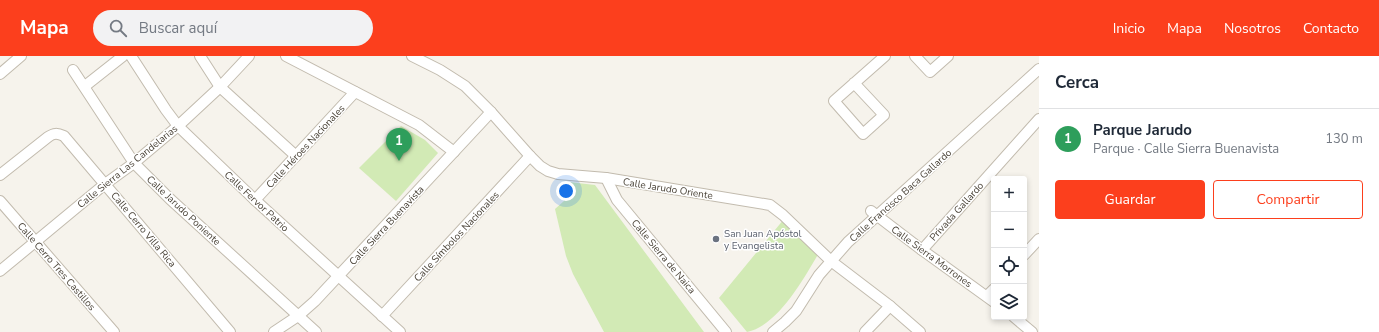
<!DOCTYPE html>
<html lang="es">
<meta charset="utf-8">
<style>
body{margin:0;font-family:"Nunito Sans",sans-serif;background:#f2f2f3;color:#1f2937}
.controls{position:absolute;right:12px;bottom:12px;display:grid;overflow:hidden;border-radius:4px;box-shadow:0 2px 6px #0003}
.controls button{width:36px;height:36px;display:grid;place-items:center;padding:0;border:0;border-bottom:1px solid #e0e1e3;background:#fff;color:#1f2937;font:20px sans-serif}
.you{position:absolute;left:566px;top:135px;width:14px;height:14px;margin:-10px;border:3px solid #fff;border-radius:50%;background:#1a73e8;box-shadow:0 0 0 6px #1a73e833}
.badge{display:grid;place-items:center;width:26px;height:26px;border-radius:50%;background:#fc3f1d;color:#fff;font-size:13px;font-weight:700}
.pin{position:absolute;translate:-50% -33px;filter:drop-shadow(0 1px 2px #0008)}
.pin::after{content:'';position:absolute;top:21px;width:14px;height:12px;background:inherit;clip-path:polygon(0 0,100% 0,50% 100%)}
.list{margin:0;padding:0;list-style:none}
h2{display:flex;justify-content:space-between;align-items:center;height:52px;margin:0;padding:0 16px;font-size:17px}
h2 small{font-size:13px;font-weight:400;color:#747a83}
.list li{display:grid;grid-template-columns:26px 1fr auto;gap:12px;align-items:center;box-sizing:border-box;height:60px;padding:0 16px;border-top:1px solid #e0e1e3}
.list b{display:block;font-size:15px;white-space:nowrap}
.list p{margin:0;font-size:13px;white-space:nowrap;color:#747a83}
.list em{font-size:13px;font-style:normal;color:#747a83}
.actions{display:flex;gap:8px;padding:12px 16px}
.actions a{flex:1;padding:9px 0;border:1px solid #fc3f1d;border-radius:4px;text-align:center;font-size:14px;color:#fc3f1d}
.actions .main{background:#fc3f1d;color:#fff}
.icon{flex:none;width:22px;height:22px;fill:none;stroke:currentColor;stroke-width:2;stroke-linecap:round;stroke-linejoin:round}
.map{position:relative;flex:none;width:1039px;height:276px;overflow:hidden}
header{display:flex;align-items:center;gap:24px;box-sizing:border-box;height:56px;padding:0 20px;background:#fc3f1d;color:#fff}
header strong{font-size:19px}
nav{display:flex;gap:22px;margin-inline-start:auto;font-size:14px}
.search{width:280px;height:36px;background:#f2f2f3;display:flex;align-items:center;gap:10px;box-sizing:border-box;padding:0 14px;border-radius:22px;color:#747a83;font-size:15px}
main{display:flex}
aside{flex:1;background:#fff}
.map>svg:first-child{display:block}
.green{fill:#d2eab5}
.lines{fill:none;stroke-linecap:round;stroke-linejoin:round}
.minor-casing{stroke:#c2bbae;stroke-width:12}
.minor{stroke:#fff;stroke-width:10}
.worship-dot{fill:#6b7280;stroke:#fff;stroke-width:1.5}
.labels{text-anchor:middle;stroke-width:3;stroke-linejoin:round;paint-order:stroke}
.street-label{font-size:10px;fill:#4b4439;stroke:#fff}
.worship-label{font-size:10px;fill:#5b616d;stroke:#fff;text-anchor:start}
</style>
<header>
<strong>Mapa</strong>
<div class="search"><svg class="icon" aria-label="search" viewBox="0 0 24 24"><circle cx="10" cy="10" r="6"/><path d="M15 15l6 6"/></svg>Buscar aquí</div>
<nav><a>Inicio</a><a>Mapa</a><a>Nosotros</a><a>Contacto</a></nav>
</header>
<main>
<div class="map">
<svg width="1039" height="276" viewBox="0 0 1039 276">
<rect width="100%" height="100%" fill="#f6f3ec"/>
<!-- green -->
<g class="green">
<polygon points="401,70 425,84 438,97 396,145 359,112"/>
<polygon points="569,126 595,129 704,276 604,276 573,218 566,200 555,153 564,145"/>
<path d="M 784,163 L 820,195 C 804,222 779,269 747,276 L 719,242 Z"/>
</g>
<g class="lines">
<defs>
<g id="minor">
<polyline points="131,0 166,54 178,70 255,144 400,276"/>
<polyline points="200,0 220,31 296,100"/>
<polyline points="286,0 419,69 454,96"/>
<polyline points="412,0 440,14 465,30 491,56 530,100 540,110 548,115 558,118 606,122 770,149 783,159 831,205 890,250 920,276"/>
<polyline points="915,0 930,16 948,0"/>
<polyline points="73,14 134,107 170,143 316,276"/>
<polyline points="0,18 21,0"/>
<polyline points="854,27 884,59 863,78 834,45 885,0"/>
<polyline points="85,30 123,0"/>
<path d="M 0,119 L 48,81 C 54,77 57,77 64,80 L 230,276"/>
<polyline points="606,122 617,144 726,276"/>
<polyline points="255,144 355,36"/>
<polyline points="0,145 114,276"/>
<polyline points="871,155 922,194 994,246"/>
<polyline points="922,194 1039,63"/>
<polyline points="1024,199 1039,183"/>
<polyline points="0,215 105,128 134,107 178,70 220,31 249,0"/>
<polyline points="987,240 994,233"/>
<polyline points="382,260 530,100"/>
<polyline points="1014,261 1032,276"/>
<polyline points="274,276 298,260 315,245 491,56"/>
<polyline points="773,276 785,266 796,255 819,219 848,186 1039,13"/>
<polyline points="865,276 890,250"/>
</g>
</defs>
<!-- minor casing -->
<use href="#minor" class="minor-casing"/>
<!-- minor -->
<use href="#minor" class="minor"/>
</g>
<!-- markers -->
<circle class="worship-dot" cx="716" cy="183" r="4"/>
<g class="labels">
<!-- street labels -->
<g class="street-label">
<text transform="translate(305 90) rotate(-47)" y="4">Calle Héroes Nacionales</text>
<text transform="translate(127 110) rotate(-39)" y="4">Calle Sierra Las Candelarias</text>
<text transform="translate(668 132) rotate(9)" y="4">Calle Jarudo Oriente</text>
<text transform="translate(900 139) rotate(-42)" y="4">Calle Francisco Baca Gallardo</text>
<text transform="translate(257 145) rotate(43)" y="4">Calle Fervor Patrio</text>
<text transform="translate(184 154) rotate(43)" y="4">Calle Jarudo Poniente</text>
<text transform="translate(956 155) rotate(-48)" y="4">Privada Gallardo</text>
<text transform="translate(386 169) rotate(-47)" y="4">Calle Sierra Buenavista</text>
<text transform="translate(144 173) rotate(50)" y="4">Calle Cerro Villa Rica</text>
<text transform="translate(456 180) rotate(-47)" y="4">Calle Símbolos Nacionales</text>
<text transform="translate(664 200) rotate(50)" y="4">Calle Sierra de Naica</text>
<text transform="translate(932 200) rotate(36)" y="4">Calle Sierra Morrones</text>
<text transform="translate(57 210) rotate(49)" y="4">Calle Cerro Tres Castillos</text>
</g>
<!-- worship labels -->
<g class="worship-label">
<text x="724" y="181">San Juan Apóstol<tspan x="724" dy="12">y Evangelista</tspan></text>
</g>
</g>
</svg>
<div class="controls">
<button>+</button>
<button>−</button>
<button><svg class="icon" aria-label="locate" viewBox="0 0 24 24"><circle cx="12" cy="12" r="6"/><path d="M12 2v4M12 18v4M2 12h4M18 12h4"/></svg></button>
<button><svg class="icon" aria-label="layers" viewBox="0 0 24 24"><path d="M12 4l9 5-9 5-9-5zM3 14l9 5 9-5"/></svg></button>
</div>
<div class="you"></div>
<div class="pin badge" style="left:399px;top:105px;background:#2e9e5b">1</div>
</div>
<aside>
<h2>Cerca<small></small></h2>
<ul class="list">
<li><span class="badge" style="background:#2e9e5b">1</span><div><b>Parque Jarudo</b><p>Parque · Calle Sierra Buenavista</p></div><em>130 m</em></li>
</ul>
<div class="actions"><a class="main">Guardar</a><a>Compartir</a></div>
</aside>
</main>
